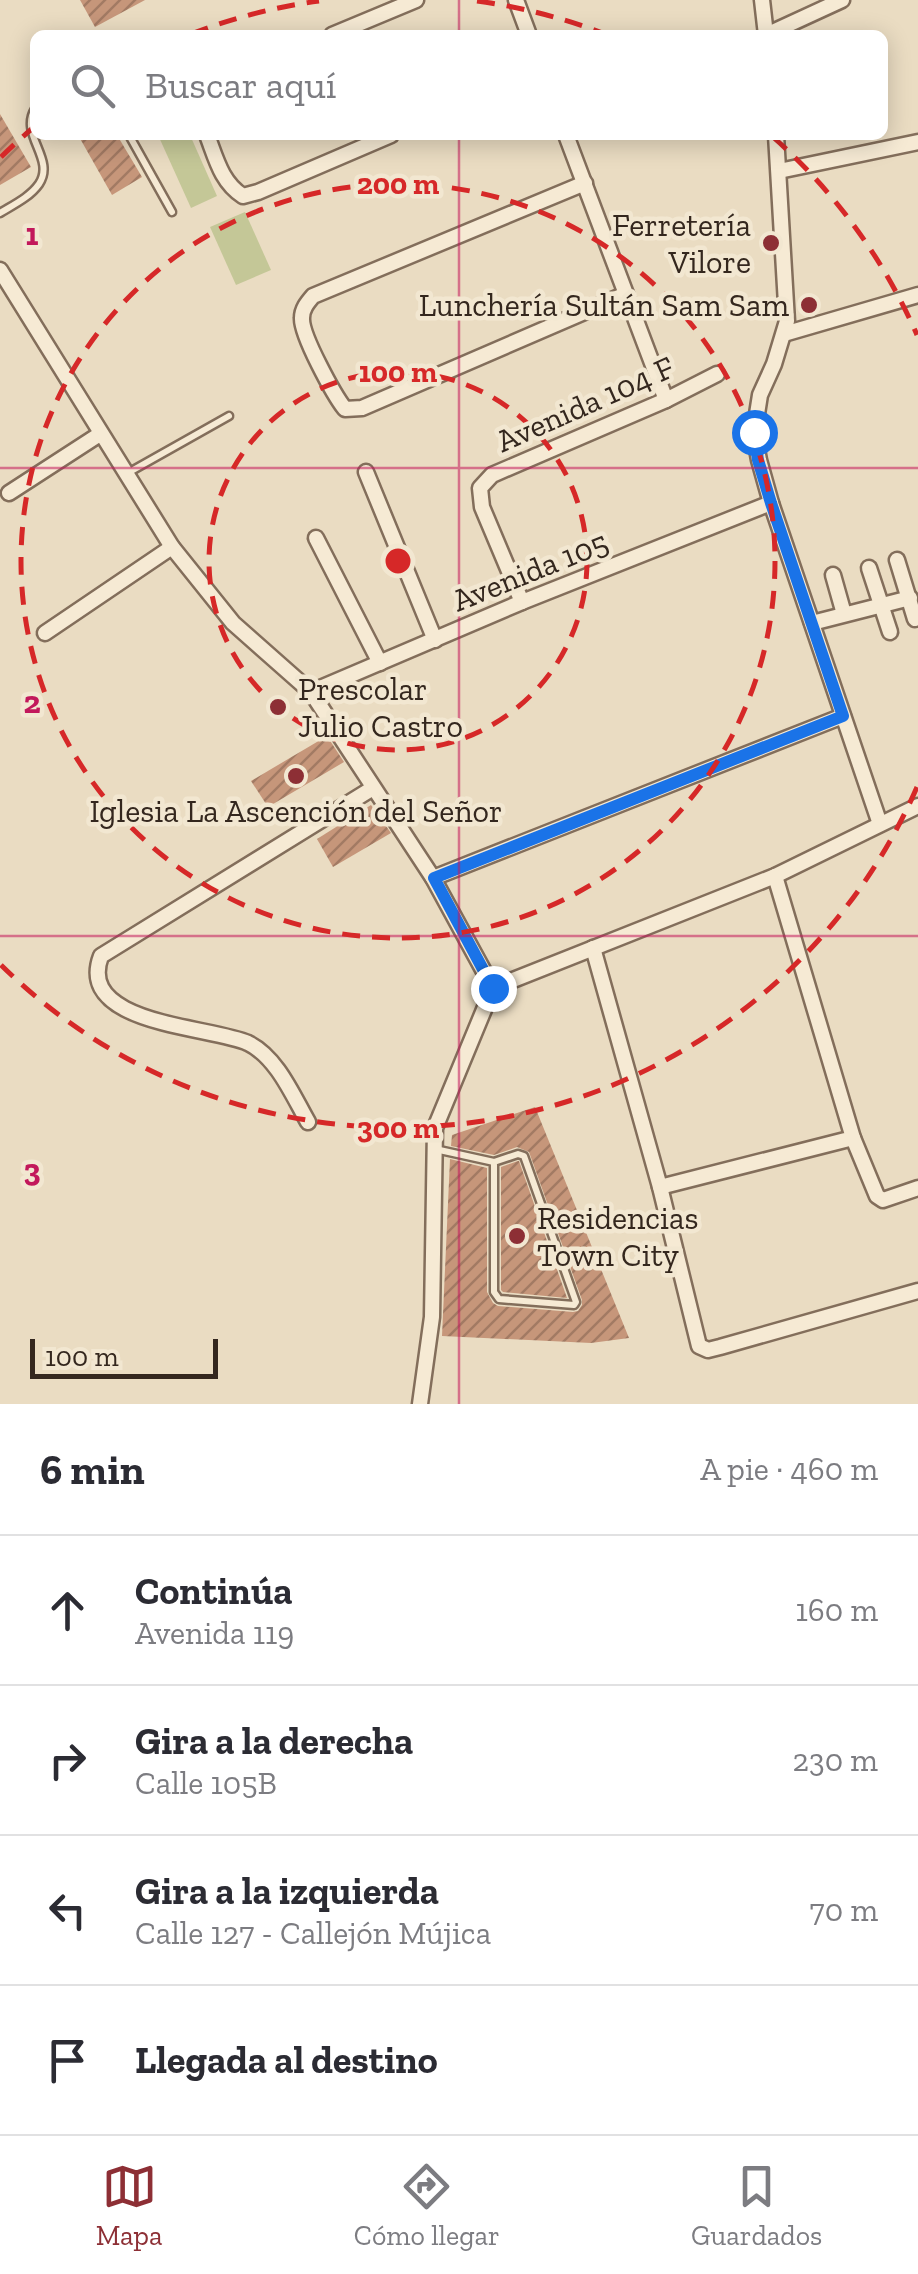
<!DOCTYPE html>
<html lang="es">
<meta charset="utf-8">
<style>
body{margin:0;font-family:"Zilla Slab",serif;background:#f2f2f3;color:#2b2b33}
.scale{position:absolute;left:30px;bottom:25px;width:188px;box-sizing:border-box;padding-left:10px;border:5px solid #34271e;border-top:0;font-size:28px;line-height:35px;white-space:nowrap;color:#34271e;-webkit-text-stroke:8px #f2e7d1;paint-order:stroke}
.stop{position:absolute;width:30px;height:30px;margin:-22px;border:8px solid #1a73e8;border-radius:50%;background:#fff}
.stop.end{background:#1a73e8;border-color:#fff;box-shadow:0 2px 10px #0008}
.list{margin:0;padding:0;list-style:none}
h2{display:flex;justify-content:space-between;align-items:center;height:130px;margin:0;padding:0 40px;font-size:42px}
h2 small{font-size:32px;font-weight:400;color:#7c7c81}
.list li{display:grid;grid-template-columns:65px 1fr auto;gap:30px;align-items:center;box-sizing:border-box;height:150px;padding:0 40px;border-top:2px solid #e1e1e2}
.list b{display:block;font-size:38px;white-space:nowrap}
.list p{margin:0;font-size:32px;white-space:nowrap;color:#7c7c81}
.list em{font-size:32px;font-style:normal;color:#7c7c81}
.icon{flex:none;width:55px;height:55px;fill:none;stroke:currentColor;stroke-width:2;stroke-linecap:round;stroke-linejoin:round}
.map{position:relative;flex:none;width:918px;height:1404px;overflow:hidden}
.search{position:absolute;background:#fff;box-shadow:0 5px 25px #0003;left:30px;right:30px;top:30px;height:110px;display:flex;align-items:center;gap:25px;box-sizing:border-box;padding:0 35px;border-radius:15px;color:#7c7c81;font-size:38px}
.sheet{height:730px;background:#fff}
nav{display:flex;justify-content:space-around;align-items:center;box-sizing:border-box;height:140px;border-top:2px solid #e1e1e2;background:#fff;font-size:28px;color:#7c7c81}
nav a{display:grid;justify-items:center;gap:5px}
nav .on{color:#8d2f35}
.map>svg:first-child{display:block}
.park{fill:#c4c797}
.building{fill:url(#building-hatch)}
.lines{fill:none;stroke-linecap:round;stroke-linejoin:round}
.lane-casing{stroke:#836e5b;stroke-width:11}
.street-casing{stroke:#836e5b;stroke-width:19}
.lane{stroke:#f6ead4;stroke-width:6}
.street{stroke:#f6ead4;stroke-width:14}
.route{stroke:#1a73e8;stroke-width:12}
.grid{fill:none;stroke:#c2185b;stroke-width:2.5;stroke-opacity:0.55}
.ring{fill:none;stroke:#d62828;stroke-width:5;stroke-dasharray:18 12}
.poi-dot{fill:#8d2f35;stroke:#f2e7d1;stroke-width:4}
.labels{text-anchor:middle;stroke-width:9;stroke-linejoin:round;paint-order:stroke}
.poi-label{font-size:32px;fill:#34271e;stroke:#f2e7d1;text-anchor:end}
.street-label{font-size:32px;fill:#34271e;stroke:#f2e7d1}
.grid-label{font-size:32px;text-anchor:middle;font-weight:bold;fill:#c2185b;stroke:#f2e7d1;stroke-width:9;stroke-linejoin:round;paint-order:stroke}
.centre{fill:#d62828;stroke:#f2e7d1;stroke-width:5}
.ring-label{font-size:30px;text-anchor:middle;font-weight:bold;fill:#d62828;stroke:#f2e7d1;stroke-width:9;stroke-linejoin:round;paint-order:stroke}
</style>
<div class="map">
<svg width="918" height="1404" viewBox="0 0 918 1404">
<defs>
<pattern id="building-hatch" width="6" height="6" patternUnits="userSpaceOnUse" patternTransform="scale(2.5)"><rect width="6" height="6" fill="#c6967a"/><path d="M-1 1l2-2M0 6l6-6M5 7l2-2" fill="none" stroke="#a27a63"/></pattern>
</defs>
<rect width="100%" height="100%" fill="#eadcc2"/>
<!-- park -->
<g class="park">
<polygon points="158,135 190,135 217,196 191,208"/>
<polygon points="245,212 271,270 236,285 210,227"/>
</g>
<!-- building -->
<g class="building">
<polygon points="80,0 145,0 95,27"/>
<polygon points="0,114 31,167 0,185"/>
<polygon points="78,135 117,135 142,177 112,195"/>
<polygon points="327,736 344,762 268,807 251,781"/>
<polygon points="371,805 391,833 333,867 317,839"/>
<polygon points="535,1107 629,1338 591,1343 442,1336 450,1159 487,1168 487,1292 493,1303 498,1306 573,1312 578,1311 582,1305 582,1300 529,1152 517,1147 494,1155 451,1146 452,1135"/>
<polygon points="518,1161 519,1161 567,1298 503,1292 501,1290 501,1167"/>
</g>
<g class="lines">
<defs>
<g id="lane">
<polyline points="129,135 172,212"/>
<path d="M 0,213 C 13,205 30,197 39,184 C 56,159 19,135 35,109"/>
<polyline points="126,474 229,416"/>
<polyline points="435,1149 494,1162 518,1154 524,1156 576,1302 574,1305 499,1299 494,1292 494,1162"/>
</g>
<g id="street">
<polyline points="516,0 529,35"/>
<polyline points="762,0 766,35"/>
<polyline points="332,35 416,0"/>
<polyline points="766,35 842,0"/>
<path d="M 207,135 C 216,158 221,182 243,196 L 258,192 L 391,135"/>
<polyline points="566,135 666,400"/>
<polyline points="776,135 787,321 774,364 760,395 754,433 759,460 771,503 880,824"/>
<polyline points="779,171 918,142"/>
<path d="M 585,183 L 313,296 C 307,303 302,309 302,318 C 301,335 334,395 345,409 L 362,408 L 626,294"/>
<polyline points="0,270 172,547 233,623 311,692 433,878 493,988 435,1128 432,1317 420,1404"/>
<polyline points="784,334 918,295"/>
<polyline points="366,472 435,640"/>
<polyline points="9,493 100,434"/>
<polyline points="316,538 380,663"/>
<polyline points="897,560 915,619"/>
<polyline points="869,568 890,632"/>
<polyline points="833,575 844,614"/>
<polyline points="522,602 482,507 480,488 492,475 666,400 717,374"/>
<polyline points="812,623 910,598"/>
<polyline points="45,633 172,547"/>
<polyline points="311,692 522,602 771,503"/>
<polyline points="433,878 843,716"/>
<polyline points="593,948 660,1187 699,1346 708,1350 720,1347 918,1291"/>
<polyline points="493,988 775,876 918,806"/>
<path d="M 308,1122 C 293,1096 277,1057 248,1043 C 210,1026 75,1025 101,956 L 373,788"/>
<polyline points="853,1138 877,1196 883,1200 918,1188"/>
<polyline points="660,1187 853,1138 775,876"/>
</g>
</defs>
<!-- lane casing -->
<use href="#lane" class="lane-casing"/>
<!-- street casing -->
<use href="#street" class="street-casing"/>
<!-- lane -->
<use href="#lane" class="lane"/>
<!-- street -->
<use href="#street" class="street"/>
</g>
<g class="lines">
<!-- route -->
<polyline class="route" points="493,988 434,878 843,716 771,503 758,460 754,432"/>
</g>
<!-- grid -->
<path class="grid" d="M 459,0 L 459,35M 459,135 L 459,1404M 0,468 L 918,468M 0,936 L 918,936"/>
<!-- distance rings -->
<g class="ring">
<circle cx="398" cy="561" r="189"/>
<circle cx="398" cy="561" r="377"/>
<path d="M917 787A566 566 0 0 1 1 965M1 157A566 566 0 0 1 34 127M191 34A566 566 0 0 1 319 1M477 1A566 566 0 0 1 605 34M773 137A566 566 0 0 1 917 335"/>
</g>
<!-- markers -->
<g class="poi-dot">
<circle cx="771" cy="243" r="10"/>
<circle cx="809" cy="305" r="10"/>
<circle cx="278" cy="707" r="10"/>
<circle cx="296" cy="776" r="10"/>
<circle cx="517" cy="1236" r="10"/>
</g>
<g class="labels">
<!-- poi labels -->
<g class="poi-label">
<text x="751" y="236">Ferretería<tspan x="751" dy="37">Vilore</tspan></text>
<text x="789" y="316">Lunchería Sultán Sam Sam</text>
<text x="298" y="700" text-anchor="start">Prescolar<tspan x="298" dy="37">Julio Castro</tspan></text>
<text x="296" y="822" text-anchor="middle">Iglesia La Ascención del Señor</text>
<text x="537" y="1229" text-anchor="start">Residencias<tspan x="537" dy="37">Town City</tspan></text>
</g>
<!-- street labels -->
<g class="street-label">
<text transform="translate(585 404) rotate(-24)" y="11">Avenida 104 F</text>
<text transform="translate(530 571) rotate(-22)" y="11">Avenida 105</text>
</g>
</g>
<g class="grid-label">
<text x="32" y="245">1</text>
<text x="32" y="713">2</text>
<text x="32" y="1181">3</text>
</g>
<circle cx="398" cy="561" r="15" class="centre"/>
<g class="ring-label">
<text x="398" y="194">200 m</text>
<text x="398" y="382">100 m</text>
<text x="398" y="1138">300 m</text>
</g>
</svg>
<div class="scale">100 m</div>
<div class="stop" style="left:754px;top:432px"></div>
<div class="stop end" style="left:493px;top:988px"></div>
<div class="search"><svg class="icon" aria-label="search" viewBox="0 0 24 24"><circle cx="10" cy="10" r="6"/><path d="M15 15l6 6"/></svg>Buscar aquí</div>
</div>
<section class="sheet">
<h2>6 min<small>A pie · 460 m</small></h2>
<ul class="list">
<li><svg class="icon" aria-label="ahead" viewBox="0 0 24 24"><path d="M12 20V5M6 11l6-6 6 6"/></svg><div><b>Continúa</b><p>Avenida 119</p></div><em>160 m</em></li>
<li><svg class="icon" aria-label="right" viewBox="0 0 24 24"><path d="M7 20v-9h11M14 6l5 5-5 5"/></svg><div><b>Gira a la derecha</b><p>Calle 105B</p></div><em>230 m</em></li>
<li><svg class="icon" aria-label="left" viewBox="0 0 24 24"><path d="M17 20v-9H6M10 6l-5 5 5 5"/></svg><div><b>Gira a la izquierda</b><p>Calle 127 - Callejón Mújica</p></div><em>70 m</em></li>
<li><svg class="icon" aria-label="arrive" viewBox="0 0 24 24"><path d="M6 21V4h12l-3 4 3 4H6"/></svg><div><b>Llegada al destino</b></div></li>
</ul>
</section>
<nav>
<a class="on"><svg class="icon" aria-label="map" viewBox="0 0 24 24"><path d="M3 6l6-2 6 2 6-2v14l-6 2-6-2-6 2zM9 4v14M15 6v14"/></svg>Mapa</a>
<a><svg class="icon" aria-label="directions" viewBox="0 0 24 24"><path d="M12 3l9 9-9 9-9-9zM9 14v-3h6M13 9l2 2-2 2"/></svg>Cómo llegar</a>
<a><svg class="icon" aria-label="saved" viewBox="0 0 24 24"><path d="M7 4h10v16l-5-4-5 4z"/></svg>Guardados</a>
</nav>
